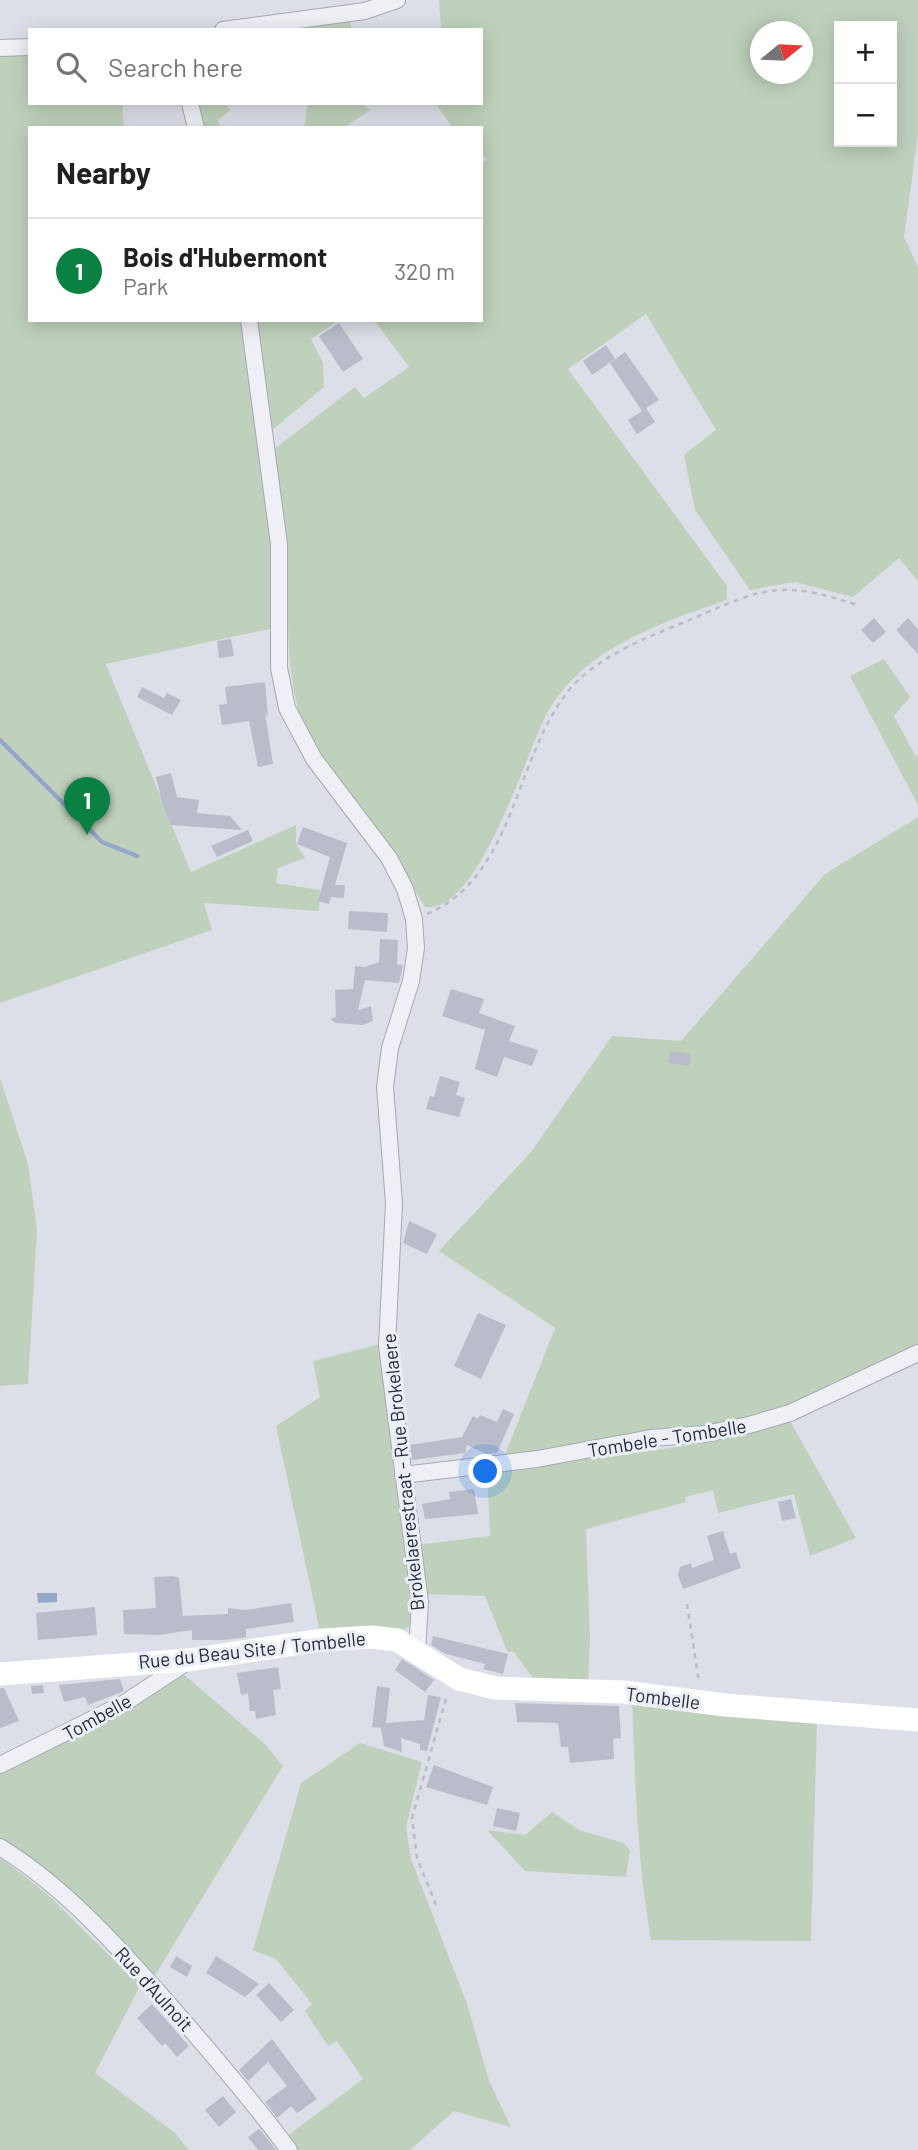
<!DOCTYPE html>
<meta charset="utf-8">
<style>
body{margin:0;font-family:Barlow,sans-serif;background:#f2f2f2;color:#202124}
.controls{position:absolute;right:21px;top:21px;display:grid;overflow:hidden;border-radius:0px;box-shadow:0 4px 18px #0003}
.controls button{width:63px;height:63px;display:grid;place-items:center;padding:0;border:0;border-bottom:2px solid #e0e0e0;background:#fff;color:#202124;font:35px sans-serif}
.compass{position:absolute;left:750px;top:21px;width:63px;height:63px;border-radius:50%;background:#fff;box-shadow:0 4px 18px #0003;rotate:72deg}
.you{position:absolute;left:486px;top:1472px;width:24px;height:24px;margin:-18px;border:5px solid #fff;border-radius:50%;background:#1a73e8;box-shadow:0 0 0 10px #1a73e833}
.badge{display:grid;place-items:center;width:46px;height:46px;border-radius:50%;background:#0b8043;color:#fff;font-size:23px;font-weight:700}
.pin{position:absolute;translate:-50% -58px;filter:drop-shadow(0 2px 4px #0008)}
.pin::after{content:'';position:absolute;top:37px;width:24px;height:21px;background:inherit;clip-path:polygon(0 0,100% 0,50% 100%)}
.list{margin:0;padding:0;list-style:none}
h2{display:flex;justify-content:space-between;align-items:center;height:91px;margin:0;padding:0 28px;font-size:30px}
h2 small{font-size:23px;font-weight:400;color:#757577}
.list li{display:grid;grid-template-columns:46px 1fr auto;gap:21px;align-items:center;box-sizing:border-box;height:105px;padding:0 28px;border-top:2px solid #e0e0e0}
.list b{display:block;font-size:26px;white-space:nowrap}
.list p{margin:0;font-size:23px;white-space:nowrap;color:#757577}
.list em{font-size:23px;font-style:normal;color:#757577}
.icon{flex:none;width:38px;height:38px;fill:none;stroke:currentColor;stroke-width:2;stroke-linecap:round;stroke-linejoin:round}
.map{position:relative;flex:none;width:918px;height:2150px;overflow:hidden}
.search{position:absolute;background:#fff;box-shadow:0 4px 18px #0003;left:28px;top:28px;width:455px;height:77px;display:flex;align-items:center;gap:18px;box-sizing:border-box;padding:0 24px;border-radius:0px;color:#757577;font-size:26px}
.panel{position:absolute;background:#fff;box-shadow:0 4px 18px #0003;left:28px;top:126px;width:455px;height:196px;border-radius:0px}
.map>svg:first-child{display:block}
.green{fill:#bfd1bc;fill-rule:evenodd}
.water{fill:#95a8c8}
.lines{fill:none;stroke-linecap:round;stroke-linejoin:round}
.stream{stroke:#95a8c8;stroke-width:4.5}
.building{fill:#b9bdc9}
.street-casing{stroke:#a5a9b4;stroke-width:18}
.path{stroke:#babdc5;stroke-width:2.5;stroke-dasharray:5 5;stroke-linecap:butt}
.street{stroke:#eef0f5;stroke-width:16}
.secondary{stroke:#fff;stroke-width:23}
.labels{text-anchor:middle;stroke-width:6;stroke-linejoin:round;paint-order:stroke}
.street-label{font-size:19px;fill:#252b3d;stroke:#ebeef4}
</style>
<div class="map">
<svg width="918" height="2150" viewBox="0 0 918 2150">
<rect width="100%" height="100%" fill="#dcdfe7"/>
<!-- green -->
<g class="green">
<path d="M 439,0 L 918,0 L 918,135 L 904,237 L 918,267 L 918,581 L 899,558 L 853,597 L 795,582 L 750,590 L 695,510 L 684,455 L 716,430 L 646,314 L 568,369 L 727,586 L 727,600 C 677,617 613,639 575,677 C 565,686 555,699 548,711 C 527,749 479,915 425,907 L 386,841 L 306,733 C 282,670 290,616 287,551 C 285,518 278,483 273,450 L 355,387 L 364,398 L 409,367 L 374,320 L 481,320 L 481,164 L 487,159 L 481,154 L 481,128 L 453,128 L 435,103 L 481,103 L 481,30 L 441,30 ZM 839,26 L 892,26 L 892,142 L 839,142 ZM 760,32 L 802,32 L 802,74 L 760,74 Z"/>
<polygon points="350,21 352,30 286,30"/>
<polygon points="30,51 30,103 122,103 124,128 30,128 30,320 339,320 311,339 323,363 324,387 271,431 274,628 106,664 191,872 296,825 296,844 305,858 278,868 276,883 320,890 319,911 204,903 212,930 0,1003 0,52"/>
<polygon points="196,103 225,103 230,110 218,120 220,128 202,128"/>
<polygon points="308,103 360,103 371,110 343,128 304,128"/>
<polygon points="884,659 910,697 894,716 916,757 918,754 918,805 850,676"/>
<polygon points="918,817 918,1346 804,1401 753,1420 503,1460 555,1328 439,1251 531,1152 612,1036 681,1041 825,874"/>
<polygon points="0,1078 28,1164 37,1229 28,1384 0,1386"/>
<polygon points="381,1344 415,1590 414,1623 405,1629 321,1636 276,1426 320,1397 313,1361"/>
<path d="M 790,1421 L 856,1538 L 810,1556 L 794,1494 L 718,1513 L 713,1490 L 685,1497 L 686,1502 L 586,1529 L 590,1637 L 588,1687 L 537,1684 L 514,1652 L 507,1651 L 485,1596 L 422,1594 L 417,1545 L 490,1536 L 487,1468 C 588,1459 692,1451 790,1421 Z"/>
<polygon points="181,1672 265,1744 283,1766 152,1980 0,1843 0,1770"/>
<path d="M 632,1700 L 817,1719 L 811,1941 L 651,1940 C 637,1861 635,1780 632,1700 Z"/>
<polygon points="360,1743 422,1762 406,1827 411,1859 467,2004 489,2081 511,2127 454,2111 410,2150 295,2150 286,2137 363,2079 337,2041 328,2046 305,2011 312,2004 276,1959 253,1950 301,1783"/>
<polygon points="552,1812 579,1830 624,1843 630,1850 626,1877 525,1871 487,1830 525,1835"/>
<polygon points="0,1857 47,1894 140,1986 95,2073 175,2133 189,2150 0,2150"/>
</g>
<!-- water -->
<polygon class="water" points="37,1593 57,1593 57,1602 38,1603"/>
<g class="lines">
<!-- stream -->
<polyline class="stream" points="0,740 102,842 137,856"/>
</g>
<!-- building -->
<g class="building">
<polygon points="339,323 363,359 343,372 319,336"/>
<polygon points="606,345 615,359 592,375 583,361"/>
<polygon points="625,352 659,400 646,408 655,422 637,434 628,420 642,411 610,363"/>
<polygon points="874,618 886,632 873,643 861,630"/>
<polygon points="908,618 918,629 918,654 896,630"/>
<polygon points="231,639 234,656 219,658 217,641"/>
<polygon points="265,682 268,718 265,713 273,764 258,767 249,721 222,725 219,705 227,704 225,687"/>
<polygon points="142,687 164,698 167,693 181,700 172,715 137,697"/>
<polygon points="171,773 177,797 199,800 197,813 230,816 242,830 171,825 162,803 156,777"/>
<polygon points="303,827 347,843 335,885 345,885 344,898 331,897 329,904 318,901 330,857 297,844"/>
<polygon points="248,830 253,841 217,857 211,846"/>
<polygon points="349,911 388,913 387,932 348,929"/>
<polygon points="380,939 398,940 397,965 403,965 399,983 365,980 358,1010 371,1006 373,1021 363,1025 336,1023 330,1019 336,1017 335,990 353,989 355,966 364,967 379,962"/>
<polygon points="451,989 484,999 479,1013 515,1026 509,1041 538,1050 532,1066 504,1057 497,1077 475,1069 485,1030 442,1016"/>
<polygon points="670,1051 691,1054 689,1066 668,1063"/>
<polygon points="440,1076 460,1082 456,1095 465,1098 459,1117 426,1109 430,1096 434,1097"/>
<polygon points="409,1221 437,1234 427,1254 403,1243"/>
<polygon points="478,1313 506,1325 481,1379 454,1366"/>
<polygon points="503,1409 514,1414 497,1453 486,1454 467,1445 465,1453 412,1460 410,1445 462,1437 473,1416 478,1419 480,1415 497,1422"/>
<polygon points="474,1489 478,1514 425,1519 422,1504 450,1499 449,1492"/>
<polygon points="791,1499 796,1518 782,1521 778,1502"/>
<polygon points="723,1531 730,1554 736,1552 741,1568 683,1589 678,1575 680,1567 691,1563 692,1568 714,1560 707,1536"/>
<polygon points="173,1576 179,1578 183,1616 228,1614 228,1608 246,1610 291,1603 294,1622 246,1629 246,1637 225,1640 192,1640 192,1630 159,1635 124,1634 123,1610 156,1608 154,1577"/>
<polygon points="95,1607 97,1635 38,1640 36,1613"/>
<polygon points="433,1636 508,1654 503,1674 483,1669 485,1664 446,1654 431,1645"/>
<polygon points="402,1659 434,1680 425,1692 395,1670"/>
<polygon points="278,1667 281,1689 273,1690 276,1715 256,1719 255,1711 250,1711 248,1693 241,1695 237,1673"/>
<polygon points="120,1679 124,1691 88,1705 85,1697 64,1702 59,1685"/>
<polygon points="43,1685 44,1693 32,1694 31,1686"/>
<polygon points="377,1686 390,1688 386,1723 424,1720 428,1695 441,1697 427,1751 420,1750 420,1744 401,1738 402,1752 384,1746 381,1728 372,1727"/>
<polygon points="0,1688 4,1688 19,1721 0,1728"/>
<polygon points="515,1703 619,1706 621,1738 613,1739 614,1759 570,1763 568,1747 561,1747 558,1723 517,1722"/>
<polygon points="434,1765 493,1787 487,1805 426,1787"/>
<polygon points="497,1808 520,1813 516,1831 493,1826"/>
<polygon points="176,1956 192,1966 187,1977 170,1967"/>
<polygon points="216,1956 232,1966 259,1984 245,1997 206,1973"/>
<polygon points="269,1983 294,2010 281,2022 256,1995"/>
<polygon points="152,2004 189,2046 177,2057 165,2043 162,2046 137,2018"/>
<polygon points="272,2039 317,2099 297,2113 291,2106 277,2118 265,2102 287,2086 268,2062 248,2081 239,2070"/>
<polygon points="223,2096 236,2112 219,2127 205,2110"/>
<polygon points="259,2129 266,2137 276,2150 258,2150 248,2137"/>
</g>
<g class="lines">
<defs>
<g id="street">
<polyline points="223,30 365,11 397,0"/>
<polyline points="0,48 30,47"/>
<polyline points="190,103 196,128"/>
<polyline points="249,320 279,544 279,668 287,708 314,759 389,858 405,889 414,919 416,948 411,981 390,1048 385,1087 394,1203 387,1346 420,1602 417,1652"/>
<polyline points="403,1475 537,1459 651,1438 705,1434 749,1425 790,1413 918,1353"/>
<polyline points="0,1765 123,1704 187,1662"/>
<path d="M 0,1847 C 65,1887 117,1946 167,2002 C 209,2050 251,2099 289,2150"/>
</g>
</defs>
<!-- street casing -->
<use href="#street" class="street-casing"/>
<!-- path -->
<g class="path">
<path d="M 427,914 C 516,876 514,756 570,689 C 601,653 652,636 694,618 C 765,587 782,580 857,605"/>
<polyline points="687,1604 699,1682"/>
<polyline points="436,1905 417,1858 412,1818 447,1695"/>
</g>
<!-- street -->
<use href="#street" class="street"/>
<!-- secondary -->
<polyline class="secondary" points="0,1674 189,1660 322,1640 372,1637 397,1640 459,1679 495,1688 624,1692 725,1705 918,1720"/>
</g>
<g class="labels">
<!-- street labels -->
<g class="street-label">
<text transform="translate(667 1438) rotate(-9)" y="7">Tombele - Tombelle</text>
<text transform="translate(403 1472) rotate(-96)" y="7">Brokelaerestraat - Rue Brokelaere</text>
<text transform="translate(252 1650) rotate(-6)" y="7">Rue du Beau Site / Tombelle</text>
<text transform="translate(663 1698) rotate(7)" y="7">Tombelle</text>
<text transform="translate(97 1717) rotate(-29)" y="7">Tombelle</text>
<text transform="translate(154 1989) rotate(48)" y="7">Rue d'Aulnoit</text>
</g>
</g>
</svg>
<div class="controls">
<button>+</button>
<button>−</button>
</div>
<svg class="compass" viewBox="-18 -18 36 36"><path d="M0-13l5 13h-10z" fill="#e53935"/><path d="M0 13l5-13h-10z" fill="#757577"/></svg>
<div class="you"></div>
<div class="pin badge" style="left:87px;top:835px">1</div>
<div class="search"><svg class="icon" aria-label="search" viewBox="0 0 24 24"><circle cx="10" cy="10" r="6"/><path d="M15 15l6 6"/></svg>Search here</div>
<section class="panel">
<h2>Nearby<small></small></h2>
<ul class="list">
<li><span class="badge">1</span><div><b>Bois d'Hubermont</b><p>Park</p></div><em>320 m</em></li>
</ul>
</section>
</div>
